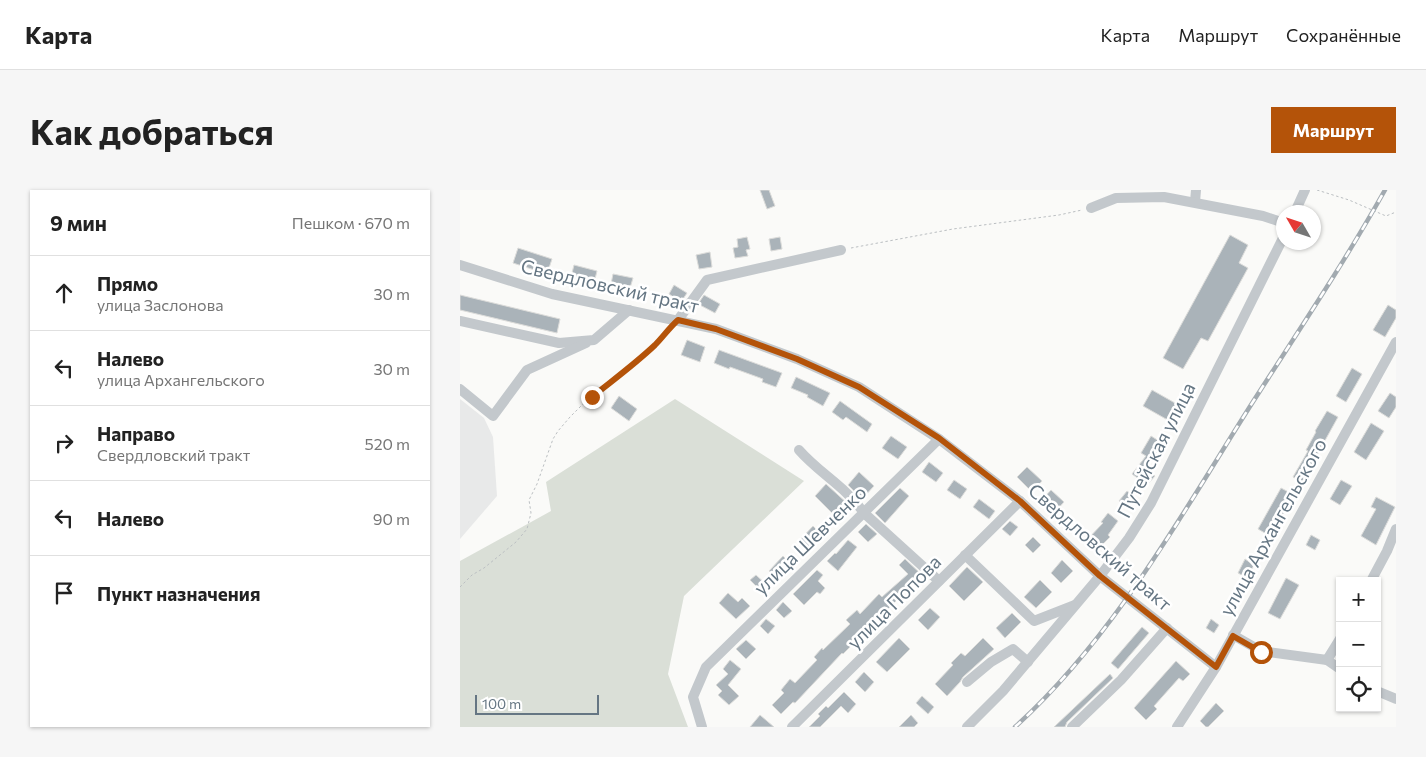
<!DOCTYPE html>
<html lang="ru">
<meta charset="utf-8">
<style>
body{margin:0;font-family:Commissioner,sans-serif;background:#f6f6f6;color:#222}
.controls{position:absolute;right:15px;bottom:15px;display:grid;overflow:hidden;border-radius:0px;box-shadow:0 1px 4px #0004}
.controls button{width:45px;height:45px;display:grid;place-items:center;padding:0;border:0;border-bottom:1px solid #e0e0e0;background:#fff;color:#222;font:25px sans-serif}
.compass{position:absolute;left:816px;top:15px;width:45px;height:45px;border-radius:50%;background:#fff;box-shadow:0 1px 4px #0004;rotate:309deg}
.scale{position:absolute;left:15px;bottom:12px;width:124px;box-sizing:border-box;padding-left:5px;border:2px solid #657683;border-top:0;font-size:14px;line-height:18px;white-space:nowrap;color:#657683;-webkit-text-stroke:4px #fff;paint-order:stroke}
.stop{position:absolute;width:15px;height:15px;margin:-11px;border:4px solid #b45309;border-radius:50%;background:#fff}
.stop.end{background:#b45309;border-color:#fff;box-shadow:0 1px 5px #0008}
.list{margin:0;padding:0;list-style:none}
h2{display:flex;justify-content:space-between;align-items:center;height:65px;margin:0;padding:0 20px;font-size:21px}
h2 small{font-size:16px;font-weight:400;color:#767676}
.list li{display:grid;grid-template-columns:32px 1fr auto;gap:15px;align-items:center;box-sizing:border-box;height:75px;padding:0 20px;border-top:1px solid #e0e0e0}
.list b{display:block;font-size:19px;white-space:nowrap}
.list p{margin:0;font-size:16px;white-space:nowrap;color:#767676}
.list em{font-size:16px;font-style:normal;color:#767676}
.icon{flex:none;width:28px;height:28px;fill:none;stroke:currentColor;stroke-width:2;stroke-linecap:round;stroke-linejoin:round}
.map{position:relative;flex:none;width:936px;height:537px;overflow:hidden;border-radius:0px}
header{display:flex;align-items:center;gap:30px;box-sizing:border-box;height:70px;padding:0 25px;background:#fff;border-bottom:1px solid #e0e0e0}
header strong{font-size:24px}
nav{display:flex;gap:28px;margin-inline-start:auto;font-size:18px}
.intro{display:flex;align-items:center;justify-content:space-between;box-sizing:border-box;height:120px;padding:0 30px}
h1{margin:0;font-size:35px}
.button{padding:12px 22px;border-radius:0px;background:#b45309;color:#fff;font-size:18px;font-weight:700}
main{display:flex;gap:30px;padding:0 30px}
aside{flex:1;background:#fff;border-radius:0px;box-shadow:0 1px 4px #0004}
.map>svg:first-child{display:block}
.built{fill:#e8e9e9}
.green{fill:#dadfd7}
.building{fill:#aab3b9;stroke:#dcdcda}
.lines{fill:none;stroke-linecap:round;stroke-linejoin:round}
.path{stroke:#bbbfc2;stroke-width:1;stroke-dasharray:2.5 2.5;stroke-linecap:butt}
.minor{stroke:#c3c8cc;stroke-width:10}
.rail-casing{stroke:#a2aab0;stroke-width:4.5}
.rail{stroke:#fff;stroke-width:2.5;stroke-dasharray:8;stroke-linecap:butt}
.route{stroke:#b45309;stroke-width:6}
.labels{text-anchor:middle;stroke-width:5;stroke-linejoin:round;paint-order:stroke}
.street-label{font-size:19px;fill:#657683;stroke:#fff}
</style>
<header>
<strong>Карта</strong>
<nav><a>Карта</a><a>Маршрут</a><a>Сохранённые</a></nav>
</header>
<div class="intro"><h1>Как добраться</h1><a class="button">Маршрут</a></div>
<main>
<aside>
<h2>9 мин<small>Пешком · 670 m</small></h2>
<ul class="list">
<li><svg class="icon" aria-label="ahead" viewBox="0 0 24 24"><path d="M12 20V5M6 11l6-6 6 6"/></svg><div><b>Прямо</b><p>улица Заслонова</p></div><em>30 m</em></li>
<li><svg class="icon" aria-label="left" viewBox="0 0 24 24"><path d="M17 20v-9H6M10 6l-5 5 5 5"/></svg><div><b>Налево</b><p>улица Архангельского</p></div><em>30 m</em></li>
<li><svg class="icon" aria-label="right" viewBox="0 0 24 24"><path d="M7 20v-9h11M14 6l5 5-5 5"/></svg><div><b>Направо</b><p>Свердловский тракт</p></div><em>520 m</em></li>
<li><svg class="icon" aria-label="left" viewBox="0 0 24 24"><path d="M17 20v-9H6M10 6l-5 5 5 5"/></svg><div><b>Налево</b></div><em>90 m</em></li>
<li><svg class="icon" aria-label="arrive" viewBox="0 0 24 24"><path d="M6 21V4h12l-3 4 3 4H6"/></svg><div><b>Пункт назначения</b></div></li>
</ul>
</aside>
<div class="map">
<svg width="936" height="537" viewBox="0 0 936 537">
<rect width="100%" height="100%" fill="#fafaf8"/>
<!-- built -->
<polygon class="built" points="0,209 24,228 33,247 37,306 0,349"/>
<!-- green -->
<polygon class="green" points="215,209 344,291 224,406 208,484 228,537 0,537 0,371 91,321 86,292"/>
<!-- building -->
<g class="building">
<polygon points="300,0 309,0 315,16 307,19"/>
<polygon points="770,45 788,55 779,73 788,78 748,151 741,148 723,179 703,168"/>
<polygon points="287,47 290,59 286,60 288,66 275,68 273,58 278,57 277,49"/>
<polygon points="320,47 322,59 311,61 309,49"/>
<polygon points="58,58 92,69 87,84 53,73"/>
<polygon points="250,62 252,77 239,79 236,65"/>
<polygon points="114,75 137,81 134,93 111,87"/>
<polygon points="153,84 173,88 170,98 151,94"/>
<polygon points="214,95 227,103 221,112 209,104"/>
<polygon points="0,105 100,129 97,143 0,120"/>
<polygon points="244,105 260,114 255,123 238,114"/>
<polygon points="928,115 936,120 936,128 925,147 913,140"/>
<polygon points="227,150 245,157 240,172 221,165"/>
<polygon points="259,160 322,183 316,197 302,192 303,189 270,177 269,179 254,173"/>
<polygon points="892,178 902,184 886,212 876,206"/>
<polygon points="336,187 370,203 363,216 347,207 348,205 331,198"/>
<polygon points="692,200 722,217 713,233 683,216"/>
<polygon points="930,203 936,207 936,217 929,228 918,221"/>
<polygon points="159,206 177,219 169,231 151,218"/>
<polygon points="380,211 412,234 407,242 386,227 383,230 372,222"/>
<polygon points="867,221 878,227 842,292 833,287 848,261 846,260 856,242 855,241"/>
<polygon points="911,233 924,241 906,270 894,262"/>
<polygon points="431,246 447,257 438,269 422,258"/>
<polygon points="691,246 702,253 686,279 695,286 687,295 672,284 686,266 681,263"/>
<polygon points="469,272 483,283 476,292 462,282"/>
<polygon points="567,277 582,291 572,302 557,287"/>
<polygon points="399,282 414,296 402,309 388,295"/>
<polygon points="494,290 507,299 500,309 487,300"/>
<polygon points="881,290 892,296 880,315 870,309"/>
<polygon points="366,294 389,315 377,328 355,306"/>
<polygon points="440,298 449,306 425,333 415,323"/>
<polygon points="821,298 834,305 810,346 798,339"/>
<polygon points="591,300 604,312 594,323 581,311"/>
<polygon points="667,301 677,309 668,319 659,311"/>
<polygon points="916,307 935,317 916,355 901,346 916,319 911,317"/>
<polygon points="519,309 535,321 529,329 513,317"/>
<polygon points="648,323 658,331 648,345 650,347 635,362 625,352 643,333 641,332"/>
<polygon points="550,331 558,337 550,346 542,339"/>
<polygon points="406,334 417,344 408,352 398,342"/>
<polygon points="353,336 361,344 348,358 340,350"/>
<polygon points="851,345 860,350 855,360 846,355"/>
<polygon points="573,347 581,355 573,363 565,355"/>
<polygon points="388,350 397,357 378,381 367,371 375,363 376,364"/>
<polygon points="323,366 332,375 317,389 309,381"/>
<polygon points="445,369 462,385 383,464 382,463 335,513 333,512 321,524 312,515 324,503 321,500 330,489 335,493 357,470 354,467 362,458 363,460 390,434 386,430 397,420 400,424 419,404 422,407 448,384 439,375"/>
<polygon points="785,369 794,375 787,388 778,383"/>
<polygon points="602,370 613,381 601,393 591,383"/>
<polygon points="507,377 523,392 504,411 489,396"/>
<polygon points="357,380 363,385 358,391 365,398 360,404 357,402 344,415 333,404"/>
<polygon points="296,385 309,397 303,403 290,390"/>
<polygon points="826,388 839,395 820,429 808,423"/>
<polygon points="580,390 592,402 576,418 564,407"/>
<polygon points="268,403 278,412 282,408 290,416 276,429 259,413"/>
<polygon points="323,412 332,421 324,428 316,420"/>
<polygon points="470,418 480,427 468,440 458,430"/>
<polygon points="552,423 561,432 545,448 536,438"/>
<polygon points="306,429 315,436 308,444 300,436"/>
<polygon points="751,429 759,435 754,443 746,438"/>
<polygon points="682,437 689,443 658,479 651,473"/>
<polygon points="439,448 450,459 427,482 416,472"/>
<polygon points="523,448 534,459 503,487 500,492 487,506 475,494 493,475 491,473 501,463 505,466"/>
<polygon points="286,450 296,459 286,469 276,459"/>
<polygon points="270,470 281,479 268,495 279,506 269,515 258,505 262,501 256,495 268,484 263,479"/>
<polygon points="716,471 730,484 723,491 719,488 694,516 697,519 686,530 674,518"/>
<polygon points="404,482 414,492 405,502 395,492"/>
<polygon points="650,484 653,488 607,532 605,537 594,537"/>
<polygon points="384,502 396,514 388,523 381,516 360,537 349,537 360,526 358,524 366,516 368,518"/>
<polygon points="462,506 474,517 468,524 456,513"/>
<polygon points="756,513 764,521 748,537 746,537 740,531"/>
<polygon points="300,525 314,537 290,537"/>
<polygon points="451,525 458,533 454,537 439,537"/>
</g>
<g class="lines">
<!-- path -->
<g class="path">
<polyline points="857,0 889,10 926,26 936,22"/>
<polyline points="391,58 493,39 599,25 622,20"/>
<polyline points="0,397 12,385 24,378 56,352 67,339 71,323 69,310 77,294 93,249 98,241 110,227 124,213 153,192 161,183 196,154 208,139"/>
</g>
<!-- minor -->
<g class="minor">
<polyline points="735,12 736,0"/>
<polyline points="631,18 656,8 704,7 803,26 824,33"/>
<polyline points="835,22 845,0"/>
<polyline points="0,75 92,104 256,139 337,169 399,197 479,249 560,311 640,386 756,477"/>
<polyline points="218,130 247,90 381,60"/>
<polyline points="0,131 99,153 134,150 169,120"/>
<polyline points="0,199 33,226 67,180 126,153"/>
<path d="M 339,260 C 359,283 386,297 404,323 L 479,391"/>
<polyline points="505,365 574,431 615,415"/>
<polyline points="911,391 927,361 936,339"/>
<polyline points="773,445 801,461 867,470 880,449"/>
<polyline points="867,470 880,479"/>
<polyline points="507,492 531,472 553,459 568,472"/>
<polyline points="917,501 936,509"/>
<polyline points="242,537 233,507 246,477 479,249"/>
<polyline points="332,537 560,311"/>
<polyline points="507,537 543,501 640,386 669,348 691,313 824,46"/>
<polyline points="612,537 661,490 707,438"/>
<polyline points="717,537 756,477 936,152"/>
</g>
<defs>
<path id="rail" d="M 555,537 C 653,448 719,329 789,218 C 835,146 883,75 925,0"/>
</defs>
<!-- rail casing -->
<use href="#rail" class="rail-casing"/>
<!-- rail -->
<use href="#rail" class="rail"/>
</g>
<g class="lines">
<!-- route -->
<path class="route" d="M 132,207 C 153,190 175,174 195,155 C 203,147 209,138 218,130 L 256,139 L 337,169 L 399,197 L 479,248 L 560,311 L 640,386 L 756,477 L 773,446 L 801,462"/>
</g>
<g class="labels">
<!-- street labels -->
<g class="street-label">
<text transform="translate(150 96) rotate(13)" y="7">Свердловский тракт</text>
<text transform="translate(696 260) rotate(-63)" y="7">Путейская улица</text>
<text transform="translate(813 337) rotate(-61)" y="7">улица Архангельского</text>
<text transform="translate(350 350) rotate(-44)" y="7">улица Шевченко</text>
<text transform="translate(640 357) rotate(41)" y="7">Свердловский тракт</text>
<text transform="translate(434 412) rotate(-45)" y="7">улица Попова</text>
</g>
</g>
</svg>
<div class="controls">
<button>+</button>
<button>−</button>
<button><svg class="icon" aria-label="locate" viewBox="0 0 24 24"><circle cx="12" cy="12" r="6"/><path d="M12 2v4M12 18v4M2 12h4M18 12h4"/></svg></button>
</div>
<svg class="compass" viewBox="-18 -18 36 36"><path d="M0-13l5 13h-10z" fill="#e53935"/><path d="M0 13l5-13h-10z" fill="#767676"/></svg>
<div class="scale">100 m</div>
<div class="stop" style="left:801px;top:462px"></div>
<div class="stop end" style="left:132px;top:207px"></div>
</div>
</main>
